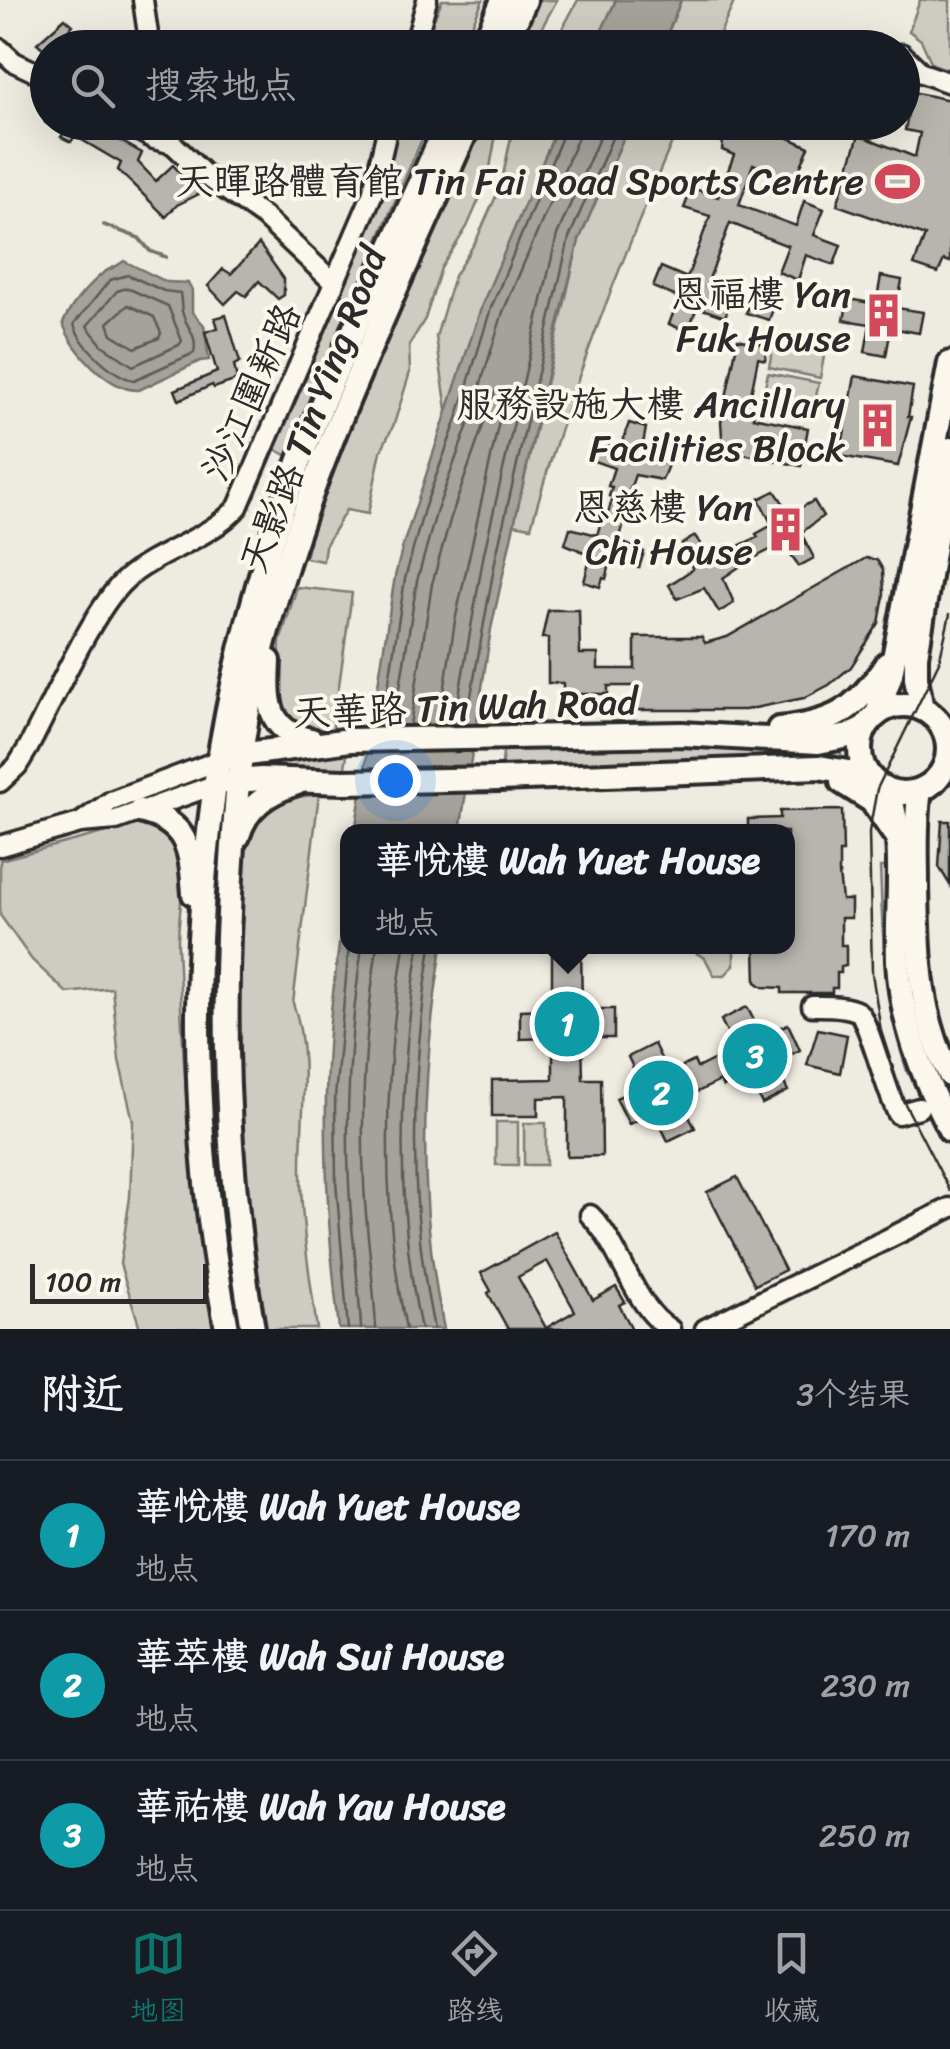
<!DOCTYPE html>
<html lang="zh">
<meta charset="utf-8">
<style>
body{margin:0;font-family:Sriracha,"LXGW WenKai TC",sans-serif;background:#242831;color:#f1f3f6}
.scale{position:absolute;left:30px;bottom:25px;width:178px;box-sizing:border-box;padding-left:10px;border:5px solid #2b2b2b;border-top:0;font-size:28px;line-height:35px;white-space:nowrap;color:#2b2b2b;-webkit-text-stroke:8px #fbf7ec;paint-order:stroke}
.you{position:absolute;left:395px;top:780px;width:35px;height:35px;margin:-25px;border:8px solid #fff;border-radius:50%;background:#1a73e8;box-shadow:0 0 0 15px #1a73e833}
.badge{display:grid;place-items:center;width:65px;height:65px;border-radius:50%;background:#0f766e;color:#fff;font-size:32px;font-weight:700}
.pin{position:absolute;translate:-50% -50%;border:5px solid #fff;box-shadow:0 2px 10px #0006}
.popup{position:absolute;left:340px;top:824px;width:455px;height:130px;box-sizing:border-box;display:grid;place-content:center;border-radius:20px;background:#171b24;filter:drop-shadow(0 2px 8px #0005);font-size:32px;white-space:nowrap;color:#9ea1a6}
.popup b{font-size:38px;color:#f1f3f6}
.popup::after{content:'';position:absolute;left:50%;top:100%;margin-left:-20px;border:20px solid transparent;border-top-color:#171b24}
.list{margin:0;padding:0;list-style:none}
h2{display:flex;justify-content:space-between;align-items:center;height:130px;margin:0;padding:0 40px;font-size:42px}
h2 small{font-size:32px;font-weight:400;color:#9ea1a6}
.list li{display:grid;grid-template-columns:65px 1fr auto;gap:30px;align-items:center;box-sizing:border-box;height:150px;padding:0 40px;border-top:2px solid #363941}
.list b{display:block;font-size:38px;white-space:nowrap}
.list p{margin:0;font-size:32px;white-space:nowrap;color:#9ea1a6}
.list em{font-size:32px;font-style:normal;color:#9ea1a6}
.icon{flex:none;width:55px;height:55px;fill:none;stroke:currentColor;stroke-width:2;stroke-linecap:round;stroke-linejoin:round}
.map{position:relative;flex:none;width:950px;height:1329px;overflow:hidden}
.search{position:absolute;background:#171b24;box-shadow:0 10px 40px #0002;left:30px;right:30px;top:30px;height:110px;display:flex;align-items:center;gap:25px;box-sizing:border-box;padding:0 35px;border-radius:55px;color:#9ea1a6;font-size:38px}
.sheet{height:580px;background:#171b24}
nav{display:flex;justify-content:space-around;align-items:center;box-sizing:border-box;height:140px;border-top:2px solid #363941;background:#171b24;font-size:28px;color:#9ea1a6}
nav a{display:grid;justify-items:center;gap:5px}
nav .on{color:#0f766e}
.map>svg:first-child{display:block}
.green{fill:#cecbc2;stroke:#7c7b76;stroke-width:2.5}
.water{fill:#a4a29a;stroke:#74726e;stroke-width:2.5}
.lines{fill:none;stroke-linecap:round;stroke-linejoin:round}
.shore{stroke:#5b5b57;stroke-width:2.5}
.stream{stroke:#74726e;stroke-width:4}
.building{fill:#b8b5ae;stroke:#2b2b2b;stroke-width:2.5;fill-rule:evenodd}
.minor-casing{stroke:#2b2b2b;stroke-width:25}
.major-casing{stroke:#2b2b2b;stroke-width:30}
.minor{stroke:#fbf7ec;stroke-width:18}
.major{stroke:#fbf7ec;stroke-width:22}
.tram{stroke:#2b2b2b;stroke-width:2.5}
.labels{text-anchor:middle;stroke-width:8;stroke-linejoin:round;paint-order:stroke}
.poi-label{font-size:38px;fill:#2b2b2b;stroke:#fbf7ec;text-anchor:end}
.street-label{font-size:38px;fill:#2b2b2b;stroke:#fbf7ec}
</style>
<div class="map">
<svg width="950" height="1329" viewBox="0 0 950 1329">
<rect width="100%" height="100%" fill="#eeebe0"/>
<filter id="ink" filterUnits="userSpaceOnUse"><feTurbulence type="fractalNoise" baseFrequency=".01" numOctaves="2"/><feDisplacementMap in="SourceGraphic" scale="20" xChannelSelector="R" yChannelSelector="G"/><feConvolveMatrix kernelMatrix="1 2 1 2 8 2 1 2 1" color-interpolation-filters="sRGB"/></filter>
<g filter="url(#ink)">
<!-- green -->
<g class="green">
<polygon points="442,0 483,0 462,47 422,48"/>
<polygon points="535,0 557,0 531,47 513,48"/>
<polygon points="578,0 616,0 594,47 552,48"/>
<polygon points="681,0 735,0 714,47 662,48"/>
<polygon points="920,0 950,0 950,70 932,64 921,40 909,31"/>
<polygon points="395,123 429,123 324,364 331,368 292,458 271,447"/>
<polygon points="478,123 498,123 488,179 467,227 441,268 425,319 409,345 410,372 394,424 381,451 368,514 346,510 325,546 323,561 305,558 316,514 350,422"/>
<polygon points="514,123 561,123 482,305 448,416 436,337 454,276 476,241 501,185"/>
<path d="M 630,123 L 680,123 C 624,255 569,389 531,527 L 514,524 L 579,240 Z"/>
<polygon points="774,340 825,351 820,378 769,367"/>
<polygon points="768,373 819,383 813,410 762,400"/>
<polygon points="297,587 352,593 332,735 304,733 276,707 280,642"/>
<polygon points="682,742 841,747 841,762 501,770 504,745"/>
<polygon points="348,749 344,773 307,767 258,768 277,757"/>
<path d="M 319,794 L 293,1003 C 312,1056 300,1118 301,1174 C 301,1226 310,1277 317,1329 L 267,1329 C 242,1188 232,1047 240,904 C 242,878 236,835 255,815 C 271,798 299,797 319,794 Z"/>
<path d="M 141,823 C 160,829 173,835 179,856 C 187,883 177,919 178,947 C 184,1074 190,1204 215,1329 L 140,1328 L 120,1264 L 130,1197 L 133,1121 L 119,1060 L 112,988 L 67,993 L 32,960 L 0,915 L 0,860 Z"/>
<path d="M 880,867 L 887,867 L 891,974 L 915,1072 L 908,1074 C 883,1002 883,942 880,867 Z"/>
<polygon points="685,947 734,947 734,965 725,975 714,975 705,958"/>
<rect x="496" y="1122" width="22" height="43"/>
<rect x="524" y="1123" width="22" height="42"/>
</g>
<!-- water -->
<g class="water">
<polygon points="616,0 681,0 662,47 594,47"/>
<polygon points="559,123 630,123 579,240 559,321 491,629 460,831 355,832 395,576 404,542 482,305"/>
<path d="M 124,261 L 167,282 L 188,283 L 192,290 L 192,312 L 204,325 L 209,360 L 200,361 L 139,390 C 110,391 71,350 63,323 C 71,305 87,287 102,274 C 109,268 117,267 124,261 Z"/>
<path d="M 347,888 L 347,946 L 442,947 C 421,1074 417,1203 444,1329 L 339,1329 C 328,1235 322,1142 328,1047 C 331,994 340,941 347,888 Z"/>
</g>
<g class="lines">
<!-- shore -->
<g class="shore">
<path d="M 128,275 L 164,291 L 180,293 C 181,299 181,305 182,311 C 186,328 198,334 194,353 L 134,380 C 114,377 79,344 74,324 L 110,280 Z"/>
<polygon points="127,288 168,306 182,341 179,345 133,366 102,345 87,326 117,291"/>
<polygon points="128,305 154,317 161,333 159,338 135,348 112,334 108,323"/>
<polyline points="454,724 484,553 557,235 606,122"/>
<polyline points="466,724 496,556 569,238 619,122"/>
<polyline points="394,725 417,581 436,513 469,422 503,312 579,135 580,122"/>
<polyline points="410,725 432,584 451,517 495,391 501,388 505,394 455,621 439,725"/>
<polyline points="382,726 405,579 424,509 457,419 491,308 568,122"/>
<path d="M 404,946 C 384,1073 380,1203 406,1329"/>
<path d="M 419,946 C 399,1073 394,1203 421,1329"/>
<path d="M 431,946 C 411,1073 407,1203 434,1329"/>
<polyline points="348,1329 336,1181 335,1097 349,946"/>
<path d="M 361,1329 C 359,1281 351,1232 349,1184 C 345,1104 351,1025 362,946"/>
<path d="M 376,1329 C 374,1281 366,1232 364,1184 C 360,1104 366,1025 377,946"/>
</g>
<!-- stream -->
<polyline class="stream" points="104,225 139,238 150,251 166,257"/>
</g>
<!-- building -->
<g class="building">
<polygon points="65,18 73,25 51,48 48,48 47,52 37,43"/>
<polygon points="912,92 950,100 950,262 944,260 938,273 914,265 925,236 837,205 859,135 915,157 920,133 905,130"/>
<polygon points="44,122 87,122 142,153 138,162 156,181 173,165 189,183 193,181 201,193 177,205 166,217 118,170 121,163 75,136 71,142 61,137 64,133"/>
<polygon points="725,122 754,122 809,147 794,182 753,164 739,205 796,226 804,201 824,209 814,235 841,245 834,265 806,255 798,280 778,272 788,246 730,223 706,287 732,298 725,317 697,307 688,332 669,324 679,298 653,287 661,267 687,278 710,216 684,208 692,188 718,197 734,155 722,150"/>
<polygon points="259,244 284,279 284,295 278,299 259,281 246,296 238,291 225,304 208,286 223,269 231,274"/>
<polygon points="881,276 902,280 897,308 923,312 919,333 891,328 886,356 865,352 870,324 844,320 848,299 876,304"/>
<polygon points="753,293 776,301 769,320 746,313"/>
<polygon points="226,315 240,362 234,365 237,380 214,388 212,385 179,400 175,390 217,372 205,332 218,328 215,318"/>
<polygon points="738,339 760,344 769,339 765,360 758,358 750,399 756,405 753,417 808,428 801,466 723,450 721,422"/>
<polygon points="855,376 913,387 908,417 911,417 898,466 840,456"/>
<polygon points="629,423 646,428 641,455 668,465 662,480 635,475 621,514 626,515 619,541 644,552 639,568 611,561 606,579 603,578 600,587 584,582 591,555 565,544 570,528 597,535 602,518 606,519 613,497 609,496 612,487 608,486 614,468 588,459 593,442 620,448"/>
<polygon points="775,491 790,513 814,501 823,516 801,533 814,558 799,566 783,543 745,563 723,578 734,603 719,612 704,588 677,599 669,585 693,569 682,544 695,536 711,559 758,537 756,534 772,525 759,499"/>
<polygon points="866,558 877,560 883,570 884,596 879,623 851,667 829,685 804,698 745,710 635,710 635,686 608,686 608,694 563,694 563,683 548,683 548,638 542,638 548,610 579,610 580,654 598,654 598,669 635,669 635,637 702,637 705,643 727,637"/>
<polygon points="842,810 843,852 839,852 839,874 842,900 851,900 851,918 841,918 841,945 846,945 846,966 841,967 841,973 837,973 837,988 832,988 832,993 782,993 782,988 763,987 756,982 755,948 787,946 787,832 748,832 748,819 780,818 780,811"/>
<polygon points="942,821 950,821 950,885 939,867"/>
<polygon points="552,946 581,946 582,1009 614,1009 614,1038 582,1038 583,1079 601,1079 602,1156 567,1157 567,1097 538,1098 538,1116 492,1116 492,1080 553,1079 553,1038 520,1039 520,1010 552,1009"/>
<polygon points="747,1007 762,1036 788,1024 800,1050 774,1063 788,1091 762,1104 748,1075 723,1087 720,1081 681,1100 695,1128 668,1141 654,1112 629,1124 616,1098 642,1086 628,1057 654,1044 668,1073 694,1061 697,1068 735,1049 721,1020"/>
<polygon points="818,1029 847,1035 840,1073 807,1065"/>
<polygon points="737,1177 785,1270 755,1285 707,1192"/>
<path d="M 555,1232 L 593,1300 L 616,1287 L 625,1302 L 619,1305 L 632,1329 L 508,1329 L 488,1293 L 491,1291 L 481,1273 ZM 547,1261 L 575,1311 L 546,1328 L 518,1277 Z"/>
</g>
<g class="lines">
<defs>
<g id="minor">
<polyline points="143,0 150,48"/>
<polyline points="414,48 427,0"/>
<polyline points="0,49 14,62 48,78"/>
<polyline points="902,54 922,73 950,83"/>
<polyline points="122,122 154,139 173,144 205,175 264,217 334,283"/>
<path d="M 0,782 L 17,766 L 28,748 C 51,705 93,608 126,579 C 160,550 208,540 238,507 L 372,195 L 389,122"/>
<polyline points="80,823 111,801 220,760"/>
<polyline points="0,846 80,823 116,820 217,784"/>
<path d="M 812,1006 C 825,1006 846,1005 858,1012 C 867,1017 888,1097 898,1114 L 919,1108"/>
<path d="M 590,1215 C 621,1245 634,1309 670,1329"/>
<polyline points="705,1329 950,1208"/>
</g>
<g id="major">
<polyline points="482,48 503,0"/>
<polyline points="504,48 525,0"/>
<path d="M 269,661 C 267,699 266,732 311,740"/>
<circle cx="904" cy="749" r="44"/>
<polyline points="922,709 916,678 916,656 950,449"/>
<polyline points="877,714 891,674 950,363"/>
<path d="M 779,729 C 836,723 854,711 887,664"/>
<polyline points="233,756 350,740 682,734 818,742 849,736 865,727"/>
<polyline points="225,782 261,779 344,782 499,779 819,767 848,772 874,782"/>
<polyline points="842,782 872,801 893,832"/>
<path d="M 920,790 C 915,821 917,853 917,884 C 918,951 918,1014 950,1075"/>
<path d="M 889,791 C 906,845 896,905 898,961 C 901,1022 923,1077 950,1130"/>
<path d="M 140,811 C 189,822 191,851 194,894"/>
<path d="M 238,836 C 246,806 269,792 297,783"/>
<path d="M 227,1329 C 175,1055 192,762 286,498 C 331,370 393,247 448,122"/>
<path d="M 253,1329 C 226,1173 221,1018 232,861 C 236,799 241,733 256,673 C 302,481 391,302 470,122"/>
</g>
</defs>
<!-- minor casing -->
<use href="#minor" class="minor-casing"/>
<!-- major casing -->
<use href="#major" class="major-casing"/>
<!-- minor -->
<use href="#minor" class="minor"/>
<!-- major -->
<use href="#major" class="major"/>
<!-- tram -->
<polyline class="tram" points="950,614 939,662 877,789 869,832 872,973 881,1031 903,1100 950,1191"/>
</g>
</g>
<!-- icons -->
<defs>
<symbol id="stadium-bare" viewBox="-9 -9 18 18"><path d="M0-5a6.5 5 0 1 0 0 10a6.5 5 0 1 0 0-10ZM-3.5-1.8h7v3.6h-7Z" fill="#d1495b" stroke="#fbf7ec" stroke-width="2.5" paint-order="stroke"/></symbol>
<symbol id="building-bare" viewBox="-9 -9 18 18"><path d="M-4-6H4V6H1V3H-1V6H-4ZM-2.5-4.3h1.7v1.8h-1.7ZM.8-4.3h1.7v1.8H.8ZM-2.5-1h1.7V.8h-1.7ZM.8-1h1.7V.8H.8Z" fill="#d1495b" stroke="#fbf7ec" stroke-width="2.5" paint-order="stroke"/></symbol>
</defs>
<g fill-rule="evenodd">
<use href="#stadium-bare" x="866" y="150" width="63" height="63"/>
<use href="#building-bare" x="852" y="284" width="63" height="63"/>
<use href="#building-bare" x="846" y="394" width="63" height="63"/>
<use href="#building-bare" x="754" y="498" width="63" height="63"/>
</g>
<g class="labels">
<!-- poi labels -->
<g class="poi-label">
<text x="864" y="194">天暉路體育館 Tin Fai Road Sports Centre</text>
<text x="851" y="307">恩福樓 Yan<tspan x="851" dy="44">Fuk House</tspan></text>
<text x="845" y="417">服務設施大樓 Ancillary<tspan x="845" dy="44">Facilities Block</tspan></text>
<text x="753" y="520">恩慈樓 Yan<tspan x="753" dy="44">Chi House</tspan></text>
</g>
<!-- street labels -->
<g class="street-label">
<text transform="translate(251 392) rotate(-66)" y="13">沙江圍新路</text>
<text transform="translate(313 410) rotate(-69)" y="13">天影路 Tin Ying Road</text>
<text transform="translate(465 707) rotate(-2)" y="13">天華路 Tin Wah Road</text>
</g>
</g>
</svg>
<div class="scale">100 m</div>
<div class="you"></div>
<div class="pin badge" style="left:567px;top:1024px;background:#0f9aa8">1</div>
<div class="popup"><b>華悅樓 Wah Yuet House</b>地点</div>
<div class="pin badge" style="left:661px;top:1093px;background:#0f9aa8">2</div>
<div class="pin badge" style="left:755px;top:1056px;background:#0f9aa8">3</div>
<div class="search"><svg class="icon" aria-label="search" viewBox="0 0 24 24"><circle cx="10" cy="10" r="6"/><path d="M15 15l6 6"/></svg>搜索地点</div>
</div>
<section class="sheet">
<h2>附近<small>3个结果</small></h2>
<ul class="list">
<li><span class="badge" style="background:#0f9aa8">1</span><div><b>華悅樓 Wah Yuet House</b><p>地点</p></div><em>170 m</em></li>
<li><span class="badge" style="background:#0f9aa8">2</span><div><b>華萃樓 Wah Sui House</b><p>地点</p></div><em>230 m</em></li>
<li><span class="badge" style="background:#0f9aa8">3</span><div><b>華祐樓 Wah Yau House</b><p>地点</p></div><em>250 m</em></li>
</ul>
</section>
<nav>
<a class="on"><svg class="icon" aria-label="map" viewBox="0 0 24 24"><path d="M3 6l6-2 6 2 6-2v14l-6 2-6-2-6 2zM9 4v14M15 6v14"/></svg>地图</a>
<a><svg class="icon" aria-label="directions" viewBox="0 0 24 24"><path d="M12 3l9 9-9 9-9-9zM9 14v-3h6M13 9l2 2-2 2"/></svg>路线</a>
<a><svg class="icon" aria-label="saved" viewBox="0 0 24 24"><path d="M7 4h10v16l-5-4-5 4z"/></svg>收藏</a>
</nav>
